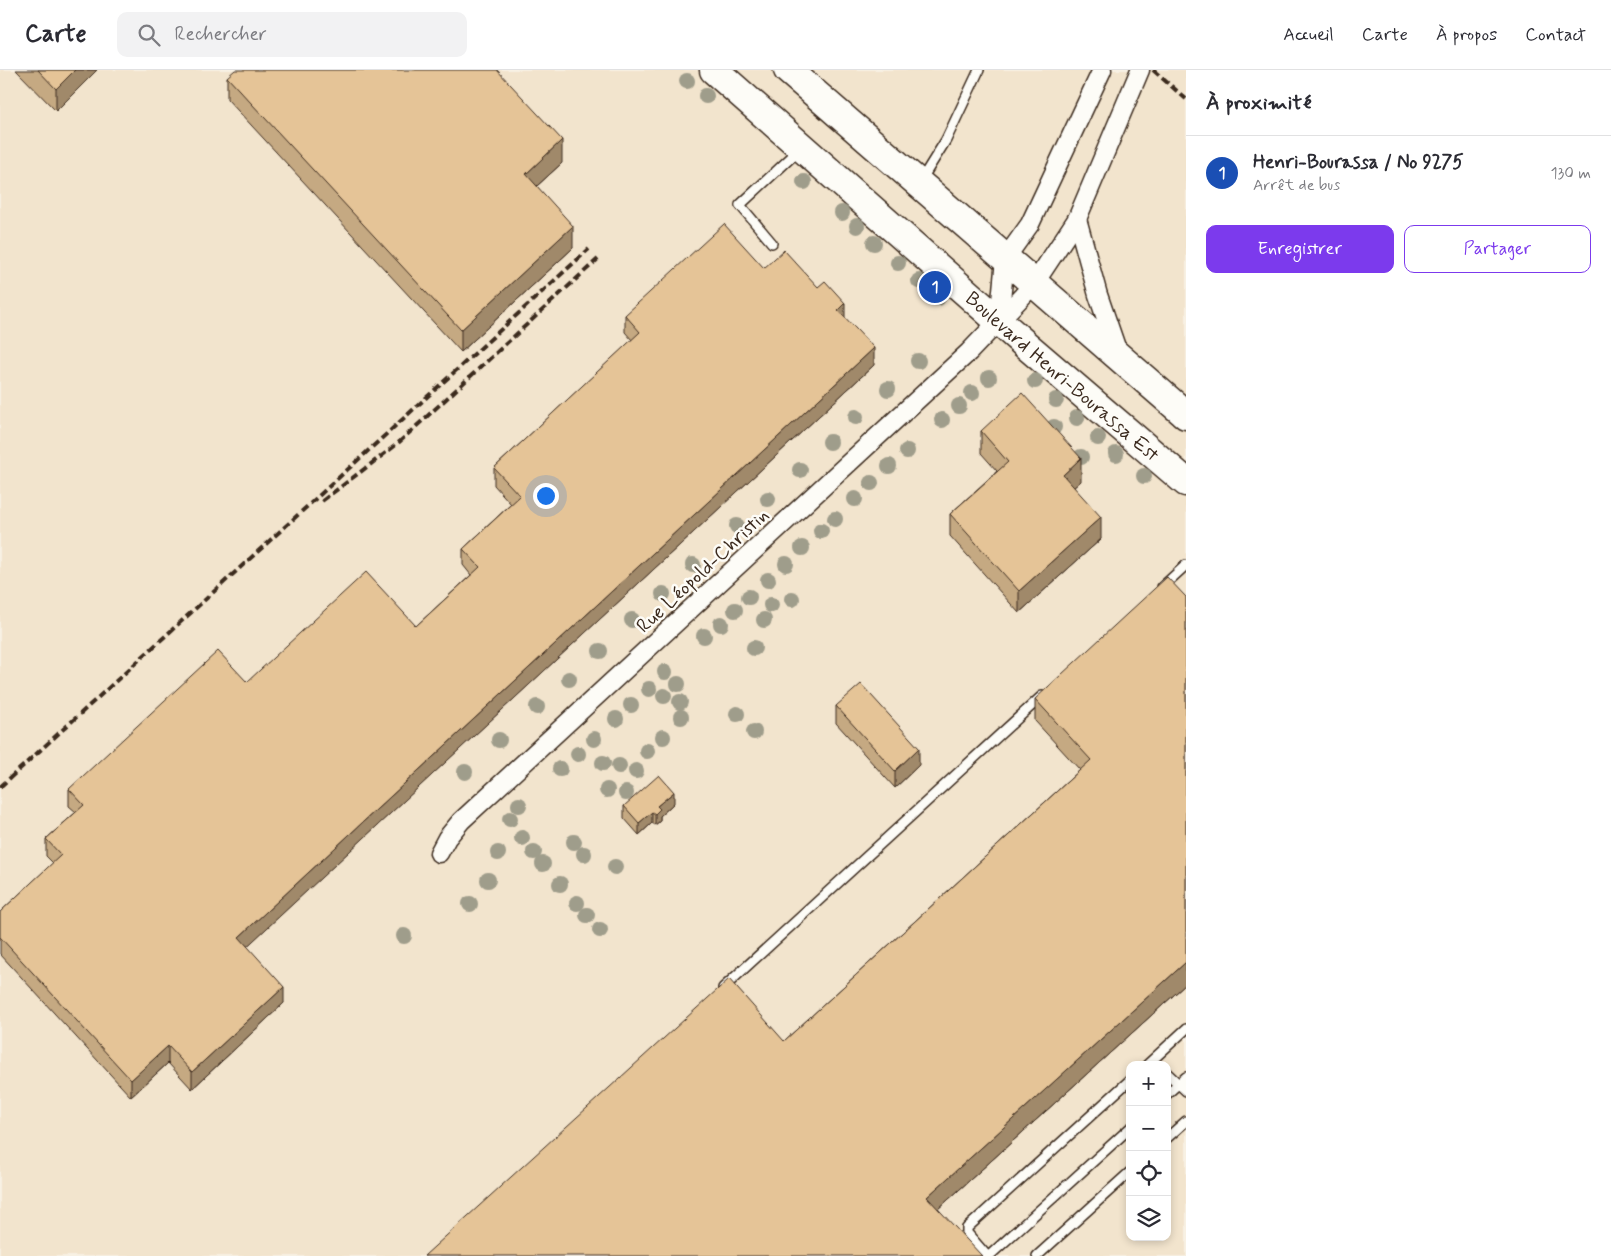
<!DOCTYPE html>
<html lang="fr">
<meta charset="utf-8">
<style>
body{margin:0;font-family:Mynerve,sans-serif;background:#f2f2f3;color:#2b2b33}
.controls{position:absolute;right:15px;bottom:15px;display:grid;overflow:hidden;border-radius:10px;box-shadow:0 2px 8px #0003}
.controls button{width:45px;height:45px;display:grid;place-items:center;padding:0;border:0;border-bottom:1px solid #e1e1e2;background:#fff;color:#2b2b33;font:25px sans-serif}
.you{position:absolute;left:545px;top:425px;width:18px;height:18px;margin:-12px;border:4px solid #fff;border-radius:50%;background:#1a73e8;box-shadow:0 0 0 8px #1a73e833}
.badge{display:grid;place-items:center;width:32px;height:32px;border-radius:50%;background:#7c3aed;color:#fff;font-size:16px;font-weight:700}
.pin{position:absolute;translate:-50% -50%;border:2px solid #fff;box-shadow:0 1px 5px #0006}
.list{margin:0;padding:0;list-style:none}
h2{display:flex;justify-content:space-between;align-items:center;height:65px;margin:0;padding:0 20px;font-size:21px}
h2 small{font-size:16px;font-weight:400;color:#7c7c81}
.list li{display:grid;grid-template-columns:32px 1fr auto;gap:15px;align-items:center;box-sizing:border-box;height:75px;padding:0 20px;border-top:1px solid #e1e1e2}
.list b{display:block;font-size:19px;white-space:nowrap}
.list p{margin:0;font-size:16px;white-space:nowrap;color:#7c7c81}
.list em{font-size:16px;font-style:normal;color:#7c7c81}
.actions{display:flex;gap:10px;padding:15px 20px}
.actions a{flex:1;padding:11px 0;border:1px solid #7c3aed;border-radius:10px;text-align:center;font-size:18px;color:#7c3aed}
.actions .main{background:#7c3aed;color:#fff}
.icon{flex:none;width:28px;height:28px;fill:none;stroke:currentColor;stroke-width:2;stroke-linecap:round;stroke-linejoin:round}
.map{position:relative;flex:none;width:1186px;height:1186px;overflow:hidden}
header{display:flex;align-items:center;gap:30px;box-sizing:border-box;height:70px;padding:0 25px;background:#fff;border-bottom:1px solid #e1e1e2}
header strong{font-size:24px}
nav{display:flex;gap:28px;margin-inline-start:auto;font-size:18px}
.search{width:350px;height:45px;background:#f2f2f3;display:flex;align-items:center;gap:12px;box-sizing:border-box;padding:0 18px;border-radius:10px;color:#7c7c81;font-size:19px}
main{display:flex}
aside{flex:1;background:#fff}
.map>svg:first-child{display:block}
.built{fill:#f2e4cd;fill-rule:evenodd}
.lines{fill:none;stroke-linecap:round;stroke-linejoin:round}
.lane-casing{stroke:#3b2a1e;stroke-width:12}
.street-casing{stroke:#3b2a1e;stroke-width:21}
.primary-casing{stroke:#3b2a1e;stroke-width:31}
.lane{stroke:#fdfcf7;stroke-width:9}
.street{stroke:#fdfcf7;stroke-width:18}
.primary{stroke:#fdfcf7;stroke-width:28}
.rail{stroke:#3b2a1e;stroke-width:4;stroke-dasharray:8 4;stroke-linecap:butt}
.tree{fill:#9f9d8b}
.wall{fill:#c5a982;stroke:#3b2a1e}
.shaded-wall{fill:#a0896a;stroke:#3b2a1e}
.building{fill:#e5c497;stroke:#3b2a1e}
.labels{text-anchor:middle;stroke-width:5;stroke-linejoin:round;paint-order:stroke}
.street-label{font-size:20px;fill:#3b2a1e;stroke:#fdfcf7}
</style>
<header>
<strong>Carte</strong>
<div class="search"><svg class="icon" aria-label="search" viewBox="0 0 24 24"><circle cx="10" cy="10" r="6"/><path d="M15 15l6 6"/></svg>Rechercher</div>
<nav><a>Accueil</a><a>Carte</a><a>À propos</a><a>Contact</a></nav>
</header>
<main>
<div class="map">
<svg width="1186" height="1186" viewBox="0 0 1186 1186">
<rect width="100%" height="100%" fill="#f8f1e4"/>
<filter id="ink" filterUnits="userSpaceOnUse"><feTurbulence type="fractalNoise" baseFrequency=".02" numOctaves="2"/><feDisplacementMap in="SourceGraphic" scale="10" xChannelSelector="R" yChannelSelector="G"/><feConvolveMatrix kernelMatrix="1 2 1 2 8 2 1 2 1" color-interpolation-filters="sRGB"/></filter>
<g filter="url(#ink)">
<!-- built -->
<path class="built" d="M 0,0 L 1186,0 L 1186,1186 L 0,1186 ZM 1130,995 L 1167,995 L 1167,1167 L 1130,1167 Z"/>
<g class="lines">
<defs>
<g id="lane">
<polyline points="920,112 946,70 979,0"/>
<polyline points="772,173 740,135 799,80"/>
<polyline points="1162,517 1186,495"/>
<polyline points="723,918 1042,626"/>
<polyline points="1147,995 1186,959"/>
<polyline points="1167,1003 1186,1021"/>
<polyline points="1167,1024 1186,1007"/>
<polyline points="1167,1068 1186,1051"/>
<polyline points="987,1186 967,1163 967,1158 1130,1010"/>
<polyline points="989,1186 1130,1058"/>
<polyline points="1037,1186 1130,1102"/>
</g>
<g id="street">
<polyline points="1077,149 1098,225 1118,283"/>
<polyline points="999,252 1005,189 1030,154 1102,0"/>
<polyline points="439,783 447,768 461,751 969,282 1034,214 1077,149 1140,0"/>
</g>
<g id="primary">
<path id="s1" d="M 714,0 L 1027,276 L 1186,412"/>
<polyline points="788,0 1186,345"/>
</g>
</defs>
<!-- lane casing -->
<use href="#lane" class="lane-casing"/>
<!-- street casing -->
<use href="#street" class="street-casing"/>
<!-- primary casing -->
<use href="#primary" class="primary-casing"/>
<!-- lane -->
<use href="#lane" class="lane"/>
<!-- street -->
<use href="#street" class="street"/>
<!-- primary -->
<use href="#primary" class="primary"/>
<!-- rail -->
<g class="rail">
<polyline points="1153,0 1186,29"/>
<polyline points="322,431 396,375 598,189"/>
<polyline points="0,717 589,179"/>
</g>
</g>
<!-- trees -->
<g class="tree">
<circle cx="687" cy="11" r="8"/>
<circle cx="706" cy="26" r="8"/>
<circle cx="804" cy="112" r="8"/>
<circle cx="842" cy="143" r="8"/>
<circle cx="857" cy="156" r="8"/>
<circle cx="874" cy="173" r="8"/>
<circle cx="898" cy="193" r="8"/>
<circle cx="919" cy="211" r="8"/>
<circle cx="938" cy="228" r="8"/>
<circle cx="918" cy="291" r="8"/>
<circle cx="989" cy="308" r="8"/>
<circle cx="1035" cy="311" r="8"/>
<circle cx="888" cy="319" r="8"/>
<circle cx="972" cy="323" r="8"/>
<circle cx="1056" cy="330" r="8"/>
<circle cx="959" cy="336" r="8"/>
<circle cx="856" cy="347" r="8"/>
<circle cx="1077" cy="348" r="8"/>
<circle cx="942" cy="350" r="8"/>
<circle cx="1054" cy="357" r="8"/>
<circle cx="1098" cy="368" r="8"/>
<circle cx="830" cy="372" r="8"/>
<circle cx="907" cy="381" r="8"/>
<circle cx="1116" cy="384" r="8"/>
<circle cx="1081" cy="387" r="8"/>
<circle cx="889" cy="396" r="8"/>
<circle cx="800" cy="400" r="8"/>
<circle cx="1144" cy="406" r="8"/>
<circle cx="871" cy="413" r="8"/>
<circle cx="768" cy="429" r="8"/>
<circle cx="855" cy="429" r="8"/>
<circle cx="835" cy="449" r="8"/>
<circle cx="737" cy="456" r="8"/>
<circle cx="821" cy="461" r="8"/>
<circle cx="802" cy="478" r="8"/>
<circle cx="786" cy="494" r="8"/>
<circle cx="693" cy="495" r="8"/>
<circle cx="768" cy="510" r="8"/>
<circle cx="663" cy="524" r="8"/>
<circle cx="749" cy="527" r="8"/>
<circle cx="792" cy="529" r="8"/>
<circle cx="771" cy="535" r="8"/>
<circle cx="735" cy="540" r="8"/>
<circle cx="632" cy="550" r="8"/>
<circle cx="764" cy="550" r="8"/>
<circle cx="721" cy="554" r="8"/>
<circle cx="704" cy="566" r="8"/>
<circle cx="754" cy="578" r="8"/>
<circle cx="600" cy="581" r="8"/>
<circle cx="665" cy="602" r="8"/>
<circle cx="569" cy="609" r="8"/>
<circle cx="678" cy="614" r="8"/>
<circle cx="649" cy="619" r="8"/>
<circle cx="664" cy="626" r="8"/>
<circle cx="680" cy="632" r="8"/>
<circle cx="631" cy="635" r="8"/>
<circle cx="537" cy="637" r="8"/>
<circle cx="737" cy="644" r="8"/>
<circle cx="681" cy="647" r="8"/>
<circle cx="616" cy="649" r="8"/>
<circle cx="754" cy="662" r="8"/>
<circle cx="663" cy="667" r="8"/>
<circle cx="594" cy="669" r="8"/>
<circle cx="499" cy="670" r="8"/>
<circle cx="647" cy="681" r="8"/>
<circle cx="578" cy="684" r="8"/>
<circle cx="603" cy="693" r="8"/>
<circle cx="619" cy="696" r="8"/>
<circle cx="560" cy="699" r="8"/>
<circle cx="636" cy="701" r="8"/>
<circle cx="465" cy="702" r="8"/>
<circle cx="607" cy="720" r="8"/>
<circle cx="626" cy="723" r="8"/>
<circle cx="519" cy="735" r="8"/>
<circle cx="510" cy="749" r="8"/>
<circle cx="522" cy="768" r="8"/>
<circle cx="574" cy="772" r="8"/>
<circle cx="534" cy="782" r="8"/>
<circle cx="498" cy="783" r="8"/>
<circle cx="584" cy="784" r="8"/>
<circle cx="543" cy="794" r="8"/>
<circle cx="615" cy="797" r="8"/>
<circle cx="488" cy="810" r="8"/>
<circle cx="560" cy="814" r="8"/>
<circle cx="577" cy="833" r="8"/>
<circle cx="470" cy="834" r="8"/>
<circle cx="587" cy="845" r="8"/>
<circle cx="600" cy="860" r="8"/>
<circle cx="404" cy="866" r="8"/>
</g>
<!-- wall -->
<g class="wall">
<polygon points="16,0 97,0 56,41"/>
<polygon points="227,7 562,93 537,116 573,178 461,282 227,29"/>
<polygon points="764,198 845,248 874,295 247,876 284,933 192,1019 168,993 131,1027 0,884 0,842 53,793 46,786 46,769 76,742 69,736 69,719 247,612 416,556 471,505 463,495 463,479 511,434 494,415 494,398 632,270 625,262 625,245"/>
<polygon points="981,361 1081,411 1074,417 1101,469 1019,543 950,466 950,444 997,401 981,383"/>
<polygon points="1186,527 1186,914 938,1139 424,1186 784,971 1080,700 1035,651 1035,629"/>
<polygon points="836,636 919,695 895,718 836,653"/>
<polygon points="674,733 660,746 660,751 655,755 652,753 639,765 624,748 624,736"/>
</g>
<!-- shaded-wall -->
<g class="shaded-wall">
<polygon points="75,0 97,0 56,41 56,19"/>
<polygon points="562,70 562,93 526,126 526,104"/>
<polygon points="573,156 573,178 461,282 461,260"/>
<polygon points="845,233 845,250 838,240"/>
<polygon points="874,278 874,295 239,884 239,867"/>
<polygon points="1081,388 1081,411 1063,427 1063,405"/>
<polygon points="1101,447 1101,469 1019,543 1019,521"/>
<polygon points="919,678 919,695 895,718 895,701"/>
<polygon points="674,722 674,733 660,746 660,751 655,755 655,744 657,736"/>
<polygon points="652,742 652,753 639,765 639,753"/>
<polygon points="1186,892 1186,914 927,1149 927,1127"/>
<polygon points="284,917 284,933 192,1019 192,1002"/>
<polygon points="168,976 168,993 131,1027 131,1010"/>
</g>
<!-- building -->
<g class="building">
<polygon points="38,0 75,0 56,19"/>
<polygon points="235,0 497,0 562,70 526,104 573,156 461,260 227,7"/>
<polygon points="724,154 764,198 784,180 818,217 825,211 845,233 838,240 874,278 239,867 284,917 192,1002 168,976 131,1010 0,867 0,842 61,785 46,769 84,735 69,719 218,581 247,612 366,502 416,556 480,497 463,479 520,426 494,398 640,262 625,245"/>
<polygon points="1022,323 1081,388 1063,405 1101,447 1019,521 950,444 1008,392 981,361"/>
<polygon points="1167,507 1186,527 1186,892 927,1127 982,1186 424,1186 729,909 784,971 1091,690 1035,629"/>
<polygon points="861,614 919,678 895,701 836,636"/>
<polygon points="659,705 674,722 657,736 660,739 655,744 652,742 639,753 624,736"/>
</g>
</g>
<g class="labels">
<!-- street labels -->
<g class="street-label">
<text dy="7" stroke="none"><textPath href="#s1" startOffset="464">Boulevard Henri-Bourassa Est</textPath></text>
<text transform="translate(702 500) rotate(-43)" y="7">Rue Léopold-Christin</text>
</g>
</g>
</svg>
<div class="controls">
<button>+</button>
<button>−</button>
<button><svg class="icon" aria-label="locate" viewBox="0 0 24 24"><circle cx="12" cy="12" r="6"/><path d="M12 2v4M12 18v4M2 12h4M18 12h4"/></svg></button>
<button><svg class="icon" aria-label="layers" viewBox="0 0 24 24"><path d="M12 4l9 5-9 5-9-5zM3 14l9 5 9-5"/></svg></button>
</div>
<div class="you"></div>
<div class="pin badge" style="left:935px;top:217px;background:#1a4fb4">1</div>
</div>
<aside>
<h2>À proximité<small></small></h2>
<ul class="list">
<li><span class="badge" style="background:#1a4fb4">1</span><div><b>Henri-Bourassa / No 9275</b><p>Arrêt de bus</p></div><em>130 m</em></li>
</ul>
<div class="actions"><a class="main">Enregistrer</a><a>Partager</a></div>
</aside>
</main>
